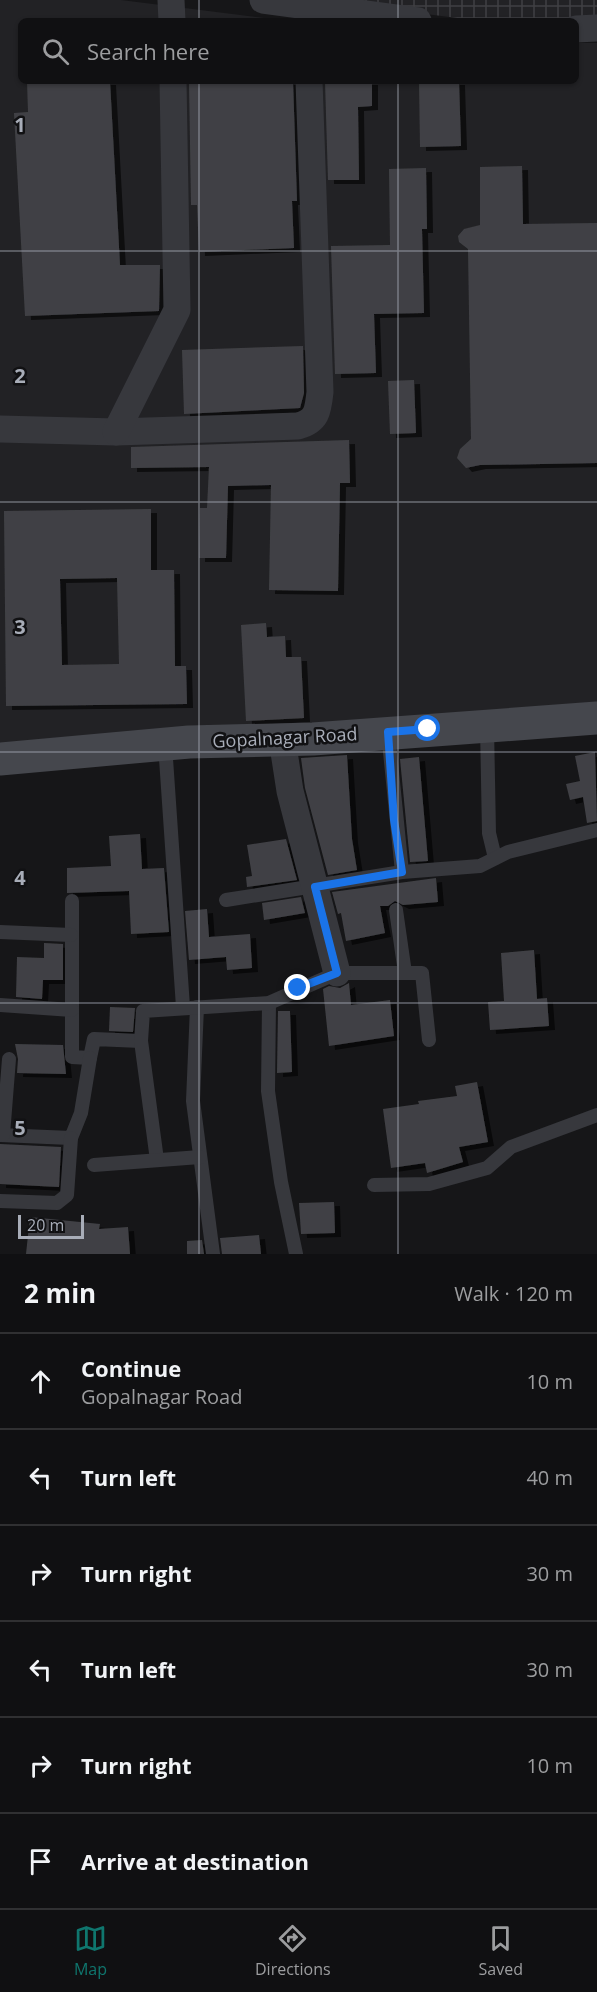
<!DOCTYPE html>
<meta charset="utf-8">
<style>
body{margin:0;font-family:"Open Sans",sans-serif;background:#19191b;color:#f1f3f6}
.scale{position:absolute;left:18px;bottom:15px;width:66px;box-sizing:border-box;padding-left:6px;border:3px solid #a8adb8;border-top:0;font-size:16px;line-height:21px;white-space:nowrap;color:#a8adb8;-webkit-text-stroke:4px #111113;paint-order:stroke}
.stop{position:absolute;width:18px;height:18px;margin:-14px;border:4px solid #1a73e8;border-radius:50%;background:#fff}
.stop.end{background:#1a73e8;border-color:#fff;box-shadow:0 2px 6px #0008}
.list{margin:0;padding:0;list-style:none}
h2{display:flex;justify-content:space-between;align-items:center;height:78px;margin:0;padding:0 24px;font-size:26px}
h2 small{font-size:20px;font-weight:400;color:#9c9d9f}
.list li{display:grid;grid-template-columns:39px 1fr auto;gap:18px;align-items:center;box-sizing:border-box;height:96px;padding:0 24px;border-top:2px solid #303032}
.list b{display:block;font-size:22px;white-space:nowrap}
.list p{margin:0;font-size:20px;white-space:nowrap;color:#9c9d9f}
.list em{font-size:20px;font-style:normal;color:#9c9d9f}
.icon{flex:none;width:33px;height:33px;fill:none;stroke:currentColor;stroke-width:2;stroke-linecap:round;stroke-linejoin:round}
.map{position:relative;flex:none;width:597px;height:1254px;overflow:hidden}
.search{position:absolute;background:#101012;box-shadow:0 2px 4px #0004;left:18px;right:18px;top:18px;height:66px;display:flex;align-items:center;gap:15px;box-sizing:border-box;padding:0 21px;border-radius:9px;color:#9c9d9f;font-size:22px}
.sheet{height:654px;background:#101012}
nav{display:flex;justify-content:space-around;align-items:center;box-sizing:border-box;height:84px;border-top:2px solid #303032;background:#101012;font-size:16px;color:#9c9d9f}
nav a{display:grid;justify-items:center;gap:3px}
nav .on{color:#0f766e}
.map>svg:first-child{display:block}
.built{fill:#222225}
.industrial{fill:url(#industrial-grid)}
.building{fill:#404145;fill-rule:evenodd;filter:url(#shadow)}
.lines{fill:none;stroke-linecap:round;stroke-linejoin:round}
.lane{stroke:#37383d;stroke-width:14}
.street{stroke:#37383d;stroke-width:27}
.secondary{stroke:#45474d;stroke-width:33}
.route{stroke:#1a73e8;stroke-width:8}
.grid{fill:none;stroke:#a8adb8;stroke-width:1.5;stroke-opacity:0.55}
.labels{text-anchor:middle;stroke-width:5;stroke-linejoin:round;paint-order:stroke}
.street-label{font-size:18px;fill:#a8adb8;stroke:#111113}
.grid-label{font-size:20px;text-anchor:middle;font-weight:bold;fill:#a8adb8;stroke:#111113;stroke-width:5;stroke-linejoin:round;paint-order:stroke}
</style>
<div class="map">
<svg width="597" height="1254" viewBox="0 0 597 1254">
<defs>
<pattern id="industrial-grid" width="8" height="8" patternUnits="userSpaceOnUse" patternTransform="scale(1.5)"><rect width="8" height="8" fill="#222225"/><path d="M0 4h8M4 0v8" fill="none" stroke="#3f3f43"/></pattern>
<filter id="shadow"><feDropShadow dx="6" dy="4" stdDeviation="0" flood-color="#0009"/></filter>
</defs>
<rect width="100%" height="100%" fill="#161618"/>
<!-- built -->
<polygon class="built" points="0,0 121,0 289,21 21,21 21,81 576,81 576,43 597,43 597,702 0,749"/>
<!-- industrial -->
<polygon class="industrial" points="316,0 597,0 597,18 481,21"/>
<!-- building -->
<g class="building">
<polygon points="27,81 110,81 120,265 160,265 159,311 25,316 14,113 28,112"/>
<polygon points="189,81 293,81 297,201 292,201 294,248 199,252 197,205 191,205"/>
<polygon points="325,81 372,81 372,106 358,107 359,180 328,180"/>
<polygon points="419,81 459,81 461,146 420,147"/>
<polygon points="522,166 523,224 597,223 597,463 480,465 466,468 457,458 460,449 471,439 468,249 459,242 458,236 464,229 480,225 480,167"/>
<polygon points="426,168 427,229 422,229 424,313 374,314 376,373 335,374 331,246 390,245 389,169"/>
<polygon points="303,346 304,393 300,408 184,414 182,350"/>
<polygon points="414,380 416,433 390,434 388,381"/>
<polygon points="349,440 350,483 340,483 338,591 269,590 271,485 228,486 226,558 199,558 200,508 207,508 209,467 131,468 131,447"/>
<path d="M 151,509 L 151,570 L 174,570 L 175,666 L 186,666 L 187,704 L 6,706 L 4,511 ZM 117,578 L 119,664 L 62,665 L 60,579 Z"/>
<polygon points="266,623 267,637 285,636 286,657 301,657 304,718 246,721 241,625"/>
<polygon points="595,752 597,821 587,823 583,797 570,800 566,784 580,781 575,756"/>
<polygon points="347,755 352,839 357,870 328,875 305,788 301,758"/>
<polygon points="419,757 428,861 410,862 400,759"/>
<polygon points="140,834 142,869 164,868 169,932 131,934 129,891 67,893 67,868 111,866 109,836"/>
<polygon points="286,839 297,880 247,887 246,877 252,876 247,845"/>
<polygon points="436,878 438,902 403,905 395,901 388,906 380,906 385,933 346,941 341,913 338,914 332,892"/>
<polygon points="301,897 305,913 264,920 262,903"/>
<polygon points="207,909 209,937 250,934 252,968 227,970 226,957 189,960 185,911"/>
<polygon points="44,943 63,944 63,980 43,980 42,999 16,997 17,957 44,958"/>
<polygon points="534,950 537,999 547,998 549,1026 490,1030 488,1002 504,1001 501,953"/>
<polygon points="349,983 351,1005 390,1000 394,1036 329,1046 323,989 329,986 340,988"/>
<polygon points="110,1007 135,1008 133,1032 109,1031"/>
<polygon points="278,1011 290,1011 292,1072 277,1073"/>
<polygon points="15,1044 63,1045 66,1074 17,1073 18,1059"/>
<polygon points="477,1082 488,1142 459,1147 463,1162 427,1173 425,1163 391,1168 383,1109 419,1104 418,1101 457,1096 455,1086"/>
<polygon points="0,1144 61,1147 59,1187 0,1184"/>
<polygon points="334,1202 335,1233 301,1234 299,1203"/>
<polygon points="30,1217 100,1224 99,1229 128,1227 130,1254 26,1254"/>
<polygon points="259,1235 261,1254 222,1254 220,1238"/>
<polygon points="202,1240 204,1254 187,1254 187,1241"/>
</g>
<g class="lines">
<!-- lane -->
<g class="lane">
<polyline points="487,726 489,833 495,858"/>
<polyline points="388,732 402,872"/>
<polyline points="165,744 183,1007"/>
<polyline points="226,900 402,872 480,866 508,852 597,830"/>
<polyline points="72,901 72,1057 90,1058 94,1039 141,1041"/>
<polyline points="396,910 405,973"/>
<polyline points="0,932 71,935"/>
<polyline points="269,1003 268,1091 281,1182 296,1254"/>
<polyline points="0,1005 72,1010"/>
<polyline points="197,1007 193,1101 213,1254"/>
<polyline points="0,1135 71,1138 81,1113 90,1058"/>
<polyline points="3,1135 9,1059"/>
<polyline points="157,1160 141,1041 143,1011 269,1003 337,973 422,973 429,1040"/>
<polyline points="94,1165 200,1157"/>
<polyline points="374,1185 429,1184 487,1168 511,1147 597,1115"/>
<polyline points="0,1201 57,1203 67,1195 71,1138"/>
</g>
<!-- street -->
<g class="street">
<polyline points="171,0 172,21"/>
<polyline points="263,0 418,21"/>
<polyline points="576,29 597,28"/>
<path d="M 0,429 L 116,432 L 298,426 C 317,421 318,411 320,392 L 309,81"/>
<polyline points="116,432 177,310 173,81"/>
<polyline points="282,739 290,791 337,973"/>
</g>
<!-- secondary -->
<polyline class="secondary" points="0,759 189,742 313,739 597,718"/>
</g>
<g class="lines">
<!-- route -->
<polyline class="route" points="298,988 337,973 315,887 402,872 394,820 388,732 428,729"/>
</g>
<!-- grid -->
<path class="grid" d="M 199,0 L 199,21M 398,0 L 398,21M 199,81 L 199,1254M 398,81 L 398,1254M 0,251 L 597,251M 0,502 L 597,502M 0,752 L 597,752M 0,1003 L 597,1003"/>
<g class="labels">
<!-- street labels -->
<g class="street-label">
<text transform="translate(285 738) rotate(-3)" y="6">Gopalnagar Road</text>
</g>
</g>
<g class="grid-label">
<text x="20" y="132">1</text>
<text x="20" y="383">2</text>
<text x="20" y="634">3</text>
<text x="20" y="885">4</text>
<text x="20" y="1135">5</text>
</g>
</svg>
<div class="scale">20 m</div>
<div class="stop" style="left:428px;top:729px"></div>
<div class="stop end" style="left:298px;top:988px"></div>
<div class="search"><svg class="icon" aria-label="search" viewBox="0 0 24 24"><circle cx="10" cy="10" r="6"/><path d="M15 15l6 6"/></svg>Search here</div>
</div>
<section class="sheet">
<h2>2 min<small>Walk · 120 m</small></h2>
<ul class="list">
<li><svg class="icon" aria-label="ahead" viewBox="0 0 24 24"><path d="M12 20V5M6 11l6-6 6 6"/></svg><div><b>Continue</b><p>Gopalnagar Road</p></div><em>10 m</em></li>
<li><svg class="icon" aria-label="left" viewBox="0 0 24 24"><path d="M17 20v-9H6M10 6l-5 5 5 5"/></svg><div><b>Turn left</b></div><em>40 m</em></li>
<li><svg class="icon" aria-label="right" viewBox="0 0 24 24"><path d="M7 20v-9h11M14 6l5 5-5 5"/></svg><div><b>Turn right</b></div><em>30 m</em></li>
<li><svg class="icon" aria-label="left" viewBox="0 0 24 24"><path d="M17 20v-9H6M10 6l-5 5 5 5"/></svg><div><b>Turn left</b></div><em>30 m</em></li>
<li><svg class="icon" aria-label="right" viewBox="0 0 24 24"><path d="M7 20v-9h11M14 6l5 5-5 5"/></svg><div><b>Turn right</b></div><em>10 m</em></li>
<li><svg class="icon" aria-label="arrive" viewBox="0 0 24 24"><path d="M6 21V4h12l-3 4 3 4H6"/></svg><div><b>Arrive at destination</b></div></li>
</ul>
</section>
<nav>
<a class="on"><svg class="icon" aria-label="map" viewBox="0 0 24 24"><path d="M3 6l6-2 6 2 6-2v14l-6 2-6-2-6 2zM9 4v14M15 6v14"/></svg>Map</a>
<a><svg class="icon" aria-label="directions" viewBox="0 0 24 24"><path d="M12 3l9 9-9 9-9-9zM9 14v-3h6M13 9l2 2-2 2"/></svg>Directions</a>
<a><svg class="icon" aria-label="saved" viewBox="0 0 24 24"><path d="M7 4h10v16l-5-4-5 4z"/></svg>Saved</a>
</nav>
